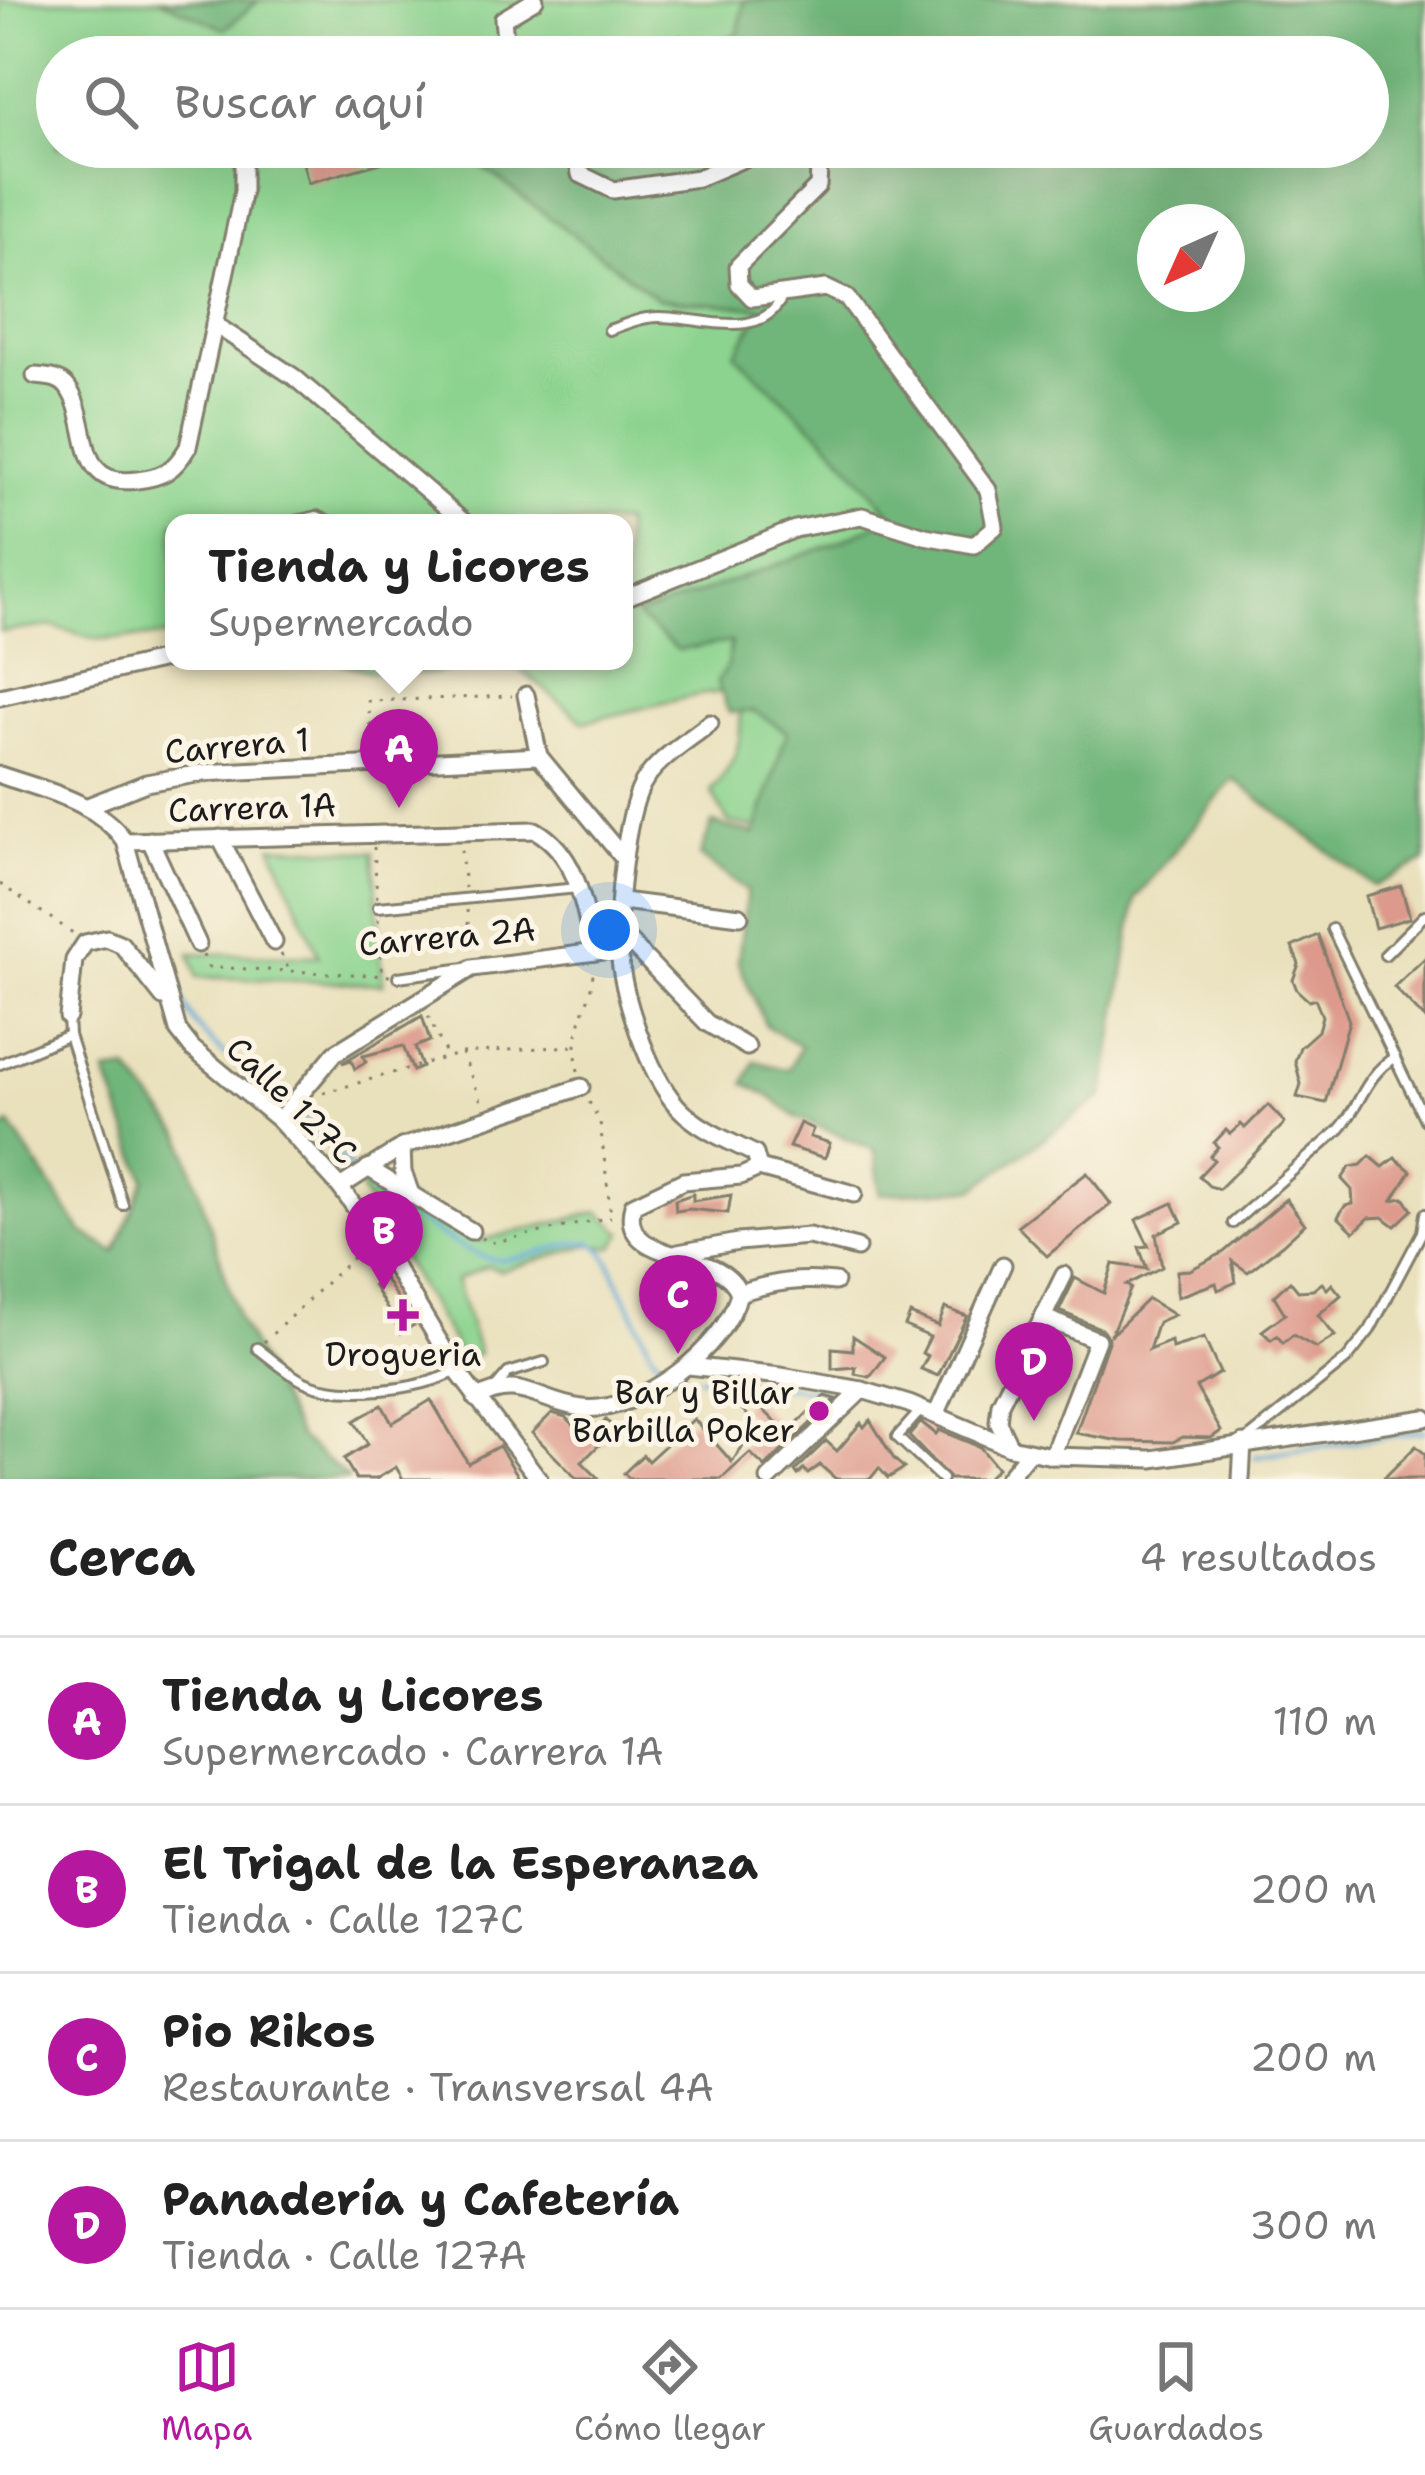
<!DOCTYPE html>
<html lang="es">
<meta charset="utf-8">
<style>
body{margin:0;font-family:"Shantell Sans",sans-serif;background:#f6f6f6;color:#222}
.compass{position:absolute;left:1137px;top:204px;width:108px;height:108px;border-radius:50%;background:#fff;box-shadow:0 12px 48px #0002;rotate:225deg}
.you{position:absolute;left:609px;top:930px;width:42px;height:42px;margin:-30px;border:9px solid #fff;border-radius:50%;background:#1a73e8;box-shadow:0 0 0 18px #1a73e833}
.badge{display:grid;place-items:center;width:78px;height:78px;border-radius:50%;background:#b5179e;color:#fff;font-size:39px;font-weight:700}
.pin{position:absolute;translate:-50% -99px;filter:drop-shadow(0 3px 6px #0008)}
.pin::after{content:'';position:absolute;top:63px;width:42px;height:36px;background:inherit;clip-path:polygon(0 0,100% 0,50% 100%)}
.popup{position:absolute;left:165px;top:514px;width:468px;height:156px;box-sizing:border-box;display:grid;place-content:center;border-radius:24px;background:#fff;filter:drop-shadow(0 3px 9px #0005);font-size:39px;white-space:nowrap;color:#767676}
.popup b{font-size:45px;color:#222}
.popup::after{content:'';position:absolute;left:50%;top:100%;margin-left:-24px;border:24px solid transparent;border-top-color:#fff}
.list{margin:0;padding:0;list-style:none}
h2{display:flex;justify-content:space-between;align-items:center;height:156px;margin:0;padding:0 48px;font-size:51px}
h2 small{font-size:39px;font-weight:400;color:#767676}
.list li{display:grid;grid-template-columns:78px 1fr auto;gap:36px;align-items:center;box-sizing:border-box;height:168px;padding:0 48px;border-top:3px solid #e0e0e0}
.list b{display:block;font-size:45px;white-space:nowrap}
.list p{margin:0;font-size:39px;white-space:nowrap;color:#767676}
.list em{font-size:39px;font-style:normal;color:#767676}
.icon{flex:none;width:66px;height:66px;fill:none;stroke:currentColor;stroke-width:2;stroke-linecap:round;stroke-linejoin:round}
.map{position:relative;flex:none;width:1425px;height:1479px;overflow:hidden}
.search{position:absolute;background:#fff;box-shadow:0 12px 48px #0002;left:36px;right:36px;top:36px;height:132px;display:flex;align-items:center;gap:30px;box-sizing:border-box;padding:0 42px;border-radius:66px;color:#767676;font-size:45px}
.sheet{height:828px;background:#fff}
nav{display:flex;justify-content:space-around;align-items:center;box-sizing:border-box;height:168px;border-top:3px solid #e0e0e0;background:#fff;font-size:33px;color:#767676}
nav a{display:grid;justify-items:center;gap:6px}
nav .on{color:#b5179e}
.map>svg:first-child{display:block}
.green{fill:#8bd38e;stroke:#547855;stroke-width:3;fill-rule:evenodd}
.forest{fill:#70b579;stroke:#46684a;stroke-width:3;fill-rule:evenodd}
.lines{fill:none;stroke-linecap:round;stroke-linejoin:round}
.stream{stroke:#5ea8d6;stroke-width:4.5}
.building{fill:#dd998b}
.service-casing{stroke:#827e6c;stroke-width:14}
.minor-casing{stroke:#827e6c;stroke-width:21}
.path{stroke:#827e6c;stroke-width:3;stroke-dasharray:3 9;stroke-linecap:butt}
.service{stroke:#fff;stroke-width:8}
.minor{stroke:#fff;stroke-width:15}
.poi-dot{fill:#b5179e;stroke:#fcf5e5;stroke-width:4.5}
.labels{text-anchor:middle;stroke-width:10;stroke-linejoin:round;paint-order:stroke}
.street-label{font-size:33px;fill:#1c1c1c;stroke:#fcf5e5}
.poi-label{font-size:33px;fill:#1c1c1c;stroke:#fcf5e5}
</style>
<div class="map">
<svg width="1425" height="1479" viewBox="0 0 1425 1479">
<rect width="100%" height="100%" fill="#fcf5e5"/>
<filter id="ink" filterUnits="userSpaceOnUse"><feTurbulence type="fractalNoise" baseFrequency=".00833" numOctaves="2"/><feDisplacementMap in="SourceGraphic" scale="24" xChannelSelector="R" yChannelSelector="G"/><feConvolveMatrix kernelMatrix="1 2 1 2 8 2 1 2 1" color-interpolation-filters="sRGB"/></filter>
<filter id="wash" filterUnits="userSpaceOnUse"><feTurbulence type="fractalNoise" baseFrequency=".004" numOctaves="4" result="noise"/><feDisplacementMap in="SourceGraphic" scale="48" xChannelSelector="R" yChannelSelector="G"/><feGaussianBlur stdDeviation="2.7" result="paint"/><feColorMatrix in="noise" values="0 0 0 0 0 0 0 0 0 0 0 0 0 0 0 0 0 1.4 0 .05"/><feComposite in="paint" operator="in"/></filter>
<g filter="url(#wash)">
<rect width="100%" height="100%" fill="#e9e0bc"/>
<!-- green -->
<g class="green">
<path d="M 0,0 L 1425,0 L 1425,545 L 764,830 L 728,822 L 711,791 C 743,755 742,737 739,690 L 698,695 L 584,722 L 520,669 L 479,664 L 428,674 L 370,671 L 335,661 L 624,661 L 624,523 L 174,523 L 174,636 L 97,639 L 51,626 L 0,632 ZM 57,57 L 1368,57 L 1368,147 L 57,147 ZM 1155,222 L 1227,222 L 1227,294 L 1155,294 Z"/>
<polygon points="272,846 374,852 383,984 197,977 190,953 319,956"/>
<polygon points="375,1182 478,1241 599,1212 623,1233 613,1247 589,1245 500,1271 488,1266 456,1280 479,1354 463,1359 362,1192 362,1183"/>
</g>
<!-- forest -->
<g class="forest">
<polygon points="160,0 259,0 225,29"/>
<path d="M 744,0 L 1425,0 L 1425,861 L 1374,886 L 1233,779 L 1136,898 L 1104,1095 L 974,1189 L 880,1194 L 875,1150 L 796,1117 L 769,1096 L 745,1083 L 755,1061 L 788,1070 L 801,1046 L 766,1026 L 738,962 L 747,891 L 700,856 L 712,823 L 755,834 L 787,732 L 754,711 L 729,713 L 717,682 L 727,666 L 731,642 L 678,650 L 636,616 L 834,544 L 893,516 L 832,445 L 735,354 L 762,308 L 658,299 L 467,155 L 485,147 L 1368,147 L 1368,57 L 684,57 L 738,33 ZM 1155,222 L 1227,222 L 1227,294 L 1155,294 Z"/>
<polygon points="128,1070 182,1136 239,1320 299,1437 349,1479 0,1479 0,1131 10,1124 82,1232 115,1252 145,1179 106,1073"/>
</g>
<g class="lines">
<!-- stream -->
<g class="stream">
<path d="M 143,859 C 155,900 173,992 195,1023 C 217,1053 253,1075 283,1096"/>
<polyline points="298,1112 351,1168"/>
<path d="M 371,1189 C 397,1206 473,1262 501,1260 C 532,1259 561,1242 592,1242 L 605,1253 L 652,1353 L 666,1369"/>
<polyline points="699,1377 825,1391"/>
<polyline points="1255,1457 1425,1431"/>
</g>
</g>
<g id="blocks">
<!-- building -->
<g class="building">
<polygon points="299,147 378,147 381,163 308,183"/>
<polygon points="1401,886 1410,918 1375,928 1366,896"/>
<polygon points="1318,935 1349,1021 1326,1103 1297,1097 1301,1084 1295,1061 1300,1047 1318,1031 1322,1016 1315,999 1309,1001 1297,990 1293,980 1299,964 1292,947"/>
<polygon points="1425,958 1425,1019 1394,987"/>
<polygon points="422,1016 430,1041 415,1047 422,1067 413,1071 403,1046 363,1056 366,1062 355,1069 351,1060 342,1063"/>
<polygon points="1268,1105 1285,1123 1219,1189 1209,1186 1199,1176 1214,1160 1210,1156 1218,1147 1214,1143 1226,1130 1230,1134 1241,1124 1245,1128"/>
<polygon points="800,1123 813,1129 810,1137 830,1143 825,1158 789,1147"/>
<polygon points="1370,1156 1383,1167 1395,1158 1411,1171 1393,1200 1404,1198 1412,1210 1395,1226 1383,1217 1369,1218 1354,1232 1338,1217 1345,1206 1353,1204 1352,1190 1342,1179 1350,1167 1361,1165"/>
<polygon points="1087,1173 1111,1204 1047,1256 1017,1226"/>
<polygon points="693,1194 693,1201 731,1195 728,1213 690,1209 676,1211 675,1200"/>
<polygon points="1286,1199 1305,1224 1282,1245 1248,1272 1232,1261 1236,1282 1218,1290 1216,1283 1177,1297 1177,1271 1190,1270 1224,1252"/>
<polygon points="1173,1203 1182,1222 1156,1234 1162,1267 1126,1285 1131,1288 1110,1336 1148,1299 1174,1315 1158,1322 1149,1350 1171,1341 1172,1348 1204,1338 1220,1373 1196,1387 1221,1431 1211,1438 1182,1437 1173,1442 1120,1441 1076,1433 1109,1339 1102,1329 1059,1311 1075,1278 1104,1293 1113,1264 1147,1269 1139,1247 1149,1246 1136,1220"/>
<polygon points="384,1278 414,1325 401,1333 373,1285"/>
<polygon points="1290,1281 1298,1291 1313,1290 1322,1283 1327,1289 1332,1284 1341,1295 1318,1315 1335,1336 1316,1348 1293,1335 1283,1343 1277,1336 1271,1340 1262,1331 1285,1314 1274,1296"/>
<polygon points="945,1308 967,1316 938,1376 921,1369 928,1356 922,1353 930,1337 905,1326 910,1314 938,1326"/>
<polygon points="853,1336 885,1357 870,1377 855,1374 856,1367 832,1369 832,1348 853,1350"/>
<polygon points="749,1396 779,1425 793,1427 825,1396 836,1399 765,1467 750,1453 721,1479 630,1479 624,1473 643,1455 648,1461 694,1419 732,1462 757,1425 741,1408"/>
<polygon points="431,1400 468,1463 499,1446 520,1479 403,1479 396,1467 376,1479 356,1479 344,1459 368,1444 354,1421 382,1405 392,1423"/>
<polygon points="552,1413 566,1417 574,1425 579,1420 591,1420 599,1428 606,1420 615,1429 582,1462 599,1479 577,1479 532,1433"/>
<polygon points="870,1420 894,1459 904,1468 888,1478 879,1468 870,1479 836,1479 820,1465 808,1474 804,1469 798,1475 795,1471 826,1441 837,1451 861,1423 864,1427"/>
<polygon points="921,1422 936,1434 939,1430 980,1447 997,1468 986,1479 950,1479 909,1436"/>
<polygon points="1416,1446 1425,1454 1425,1479 1383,1479"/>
</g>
</g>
</g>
<g filter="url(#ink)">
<use href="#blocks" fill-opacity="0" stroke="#827e6c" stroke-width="3"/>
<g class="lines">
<defs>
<g id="service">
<path d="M 609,330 C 621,326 634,320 647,318 C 689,311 759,347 782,297"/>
<polyline points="288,523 317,516 333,523"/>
<polyline points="378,907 578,888"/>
<polyline points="1332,929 1425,1120"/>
<polyline points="1385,955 1425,915"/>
<polyline points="398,977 465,968"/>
<polyline points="68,1017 69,1035 123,1205"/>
<polyline points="0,1064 69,1035"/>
<path d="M 1233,1223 L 1339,1130 C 1361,1105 1365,1075 1395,1057"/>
<path d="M 257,1348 C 272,1359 288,1374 305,1382 C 343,1399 420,1390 457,1371"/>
<polyline points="497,1386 508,1373 544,1362"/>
<polyline points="922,1409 897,1437 942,1479"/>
<polyline points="1244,1442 1347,1359 1370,1330 1422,1232 1425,1214"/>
</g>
<g id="minor">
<polyline points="521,57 506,48 503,19 535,0"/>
<polyline points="650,57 680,45 699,57"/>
<polyline points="575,147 580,174 613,190 698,178 771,147"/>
<polyline points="214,324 294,377 465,523"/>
<path d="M 35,376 C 47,377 60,377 68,388 C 93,423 72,489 137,480 C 163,477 174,471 188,447 L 243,191 L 243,147"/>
<polyline points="624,598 795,529 862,516 925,536 974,545 995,527 988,490 847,298 826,288 752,298 739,284 738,266 818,186 819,168 809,147"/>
<polyline points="526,695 539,756 624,859"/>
<polyline points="0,697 174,657"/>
<path d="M 710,723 C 688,741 655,760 642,785 C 625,818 616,913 619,950 C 622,994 648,1073 677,1106 C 698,1129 727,1140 755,1154 L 759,1168"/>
<path d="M 0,775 C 46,791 95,800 125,841 L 178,1030 L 192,1048 L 279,1120 L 340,1187 L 376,1236 L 457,1371 L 539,1479"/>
<polyline points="88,806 146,783 202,773 539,756"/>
<polyline points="220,838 274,942"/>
<polyline points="150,840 198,944"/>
<path d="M 125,841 L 535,830 C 579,855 584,907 594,952"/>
<polyline points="622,901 740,916"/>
<polyline points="620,932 707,1023 747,1047"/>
<polyline points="68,1017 74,960 85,943 107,938 121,944 163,997"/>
<polyline points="279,1120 335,1053 472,968 619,949"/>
<polyline points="402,1147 403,1172 411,1194"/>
<polyline points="368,1168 471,1231"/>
<polyline points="340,1187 402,1147 581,1087"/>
<polyline points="678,1253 738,1242 809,1236 857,1248"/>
<path d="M 739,1293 C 723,1246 616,1267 633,1205 L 683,1181 L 741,1176 L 759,1168 L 854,1194"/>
<polyline points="1045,1318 1097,1340 1052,1456"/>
<polyline points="688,1366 781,1376 862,1390 909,1404 1010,1447 1052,1456 1152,1459 1425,1418"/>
<path d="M 476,1399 C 519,1374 539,1403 582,1408 C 638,1415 727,1347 739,1293 C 773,1282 800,1278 835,1282"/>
<polyline points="936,1415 1003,1265"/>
<polyline points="1010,1447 998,1422 1000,1404 1064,1275"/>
<polyline points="769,1479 862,1390"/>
<polyline points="1007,1479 1029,1452"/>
<polyline points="1241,1479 1243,1443"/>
</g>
</defs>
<!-- service casing -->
<use href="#service" class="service-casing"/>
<!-- minor casing -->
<use href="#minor" class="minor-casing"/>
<!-- path -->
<g class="path">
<polyline points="373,750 368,701 512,696"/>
<polyline points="374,847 377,898"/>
<polyline points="461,850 465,888"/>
<polyline points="0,884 73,933"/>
<polyline points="467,910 471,954"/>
<polyline points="378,919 382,976"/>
<polyline points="281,954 290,971"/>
<polyline points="203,955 208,967 390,976"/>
<polyline points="428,1016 447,1056"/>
<polyline points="462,1053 483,1106"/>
<path d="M 578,1071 C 569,1022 592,1009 593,970"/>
<polyline points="323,1093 462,1053 573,1046"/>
<polyline points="589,1102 600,1122 611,1217"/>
<polyline points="481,1238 490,1243 611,1217"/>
<polyline points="264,1342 366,1245"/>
</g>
<!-- service -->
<use href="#service" class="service"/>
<!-- minor -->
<use href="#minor" class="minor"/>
</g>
</g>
<!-- markers -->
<g class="poi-dot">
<path d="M397 1297h12v12h12v12h-12v12h-12v-12h-12v-12h12z"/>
<circle cx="819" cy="1411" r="12"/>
</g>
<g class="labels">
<!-- street labels -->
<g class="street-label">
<text transform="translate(237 745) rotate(-5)" y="12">Carrera 1</text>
<text transform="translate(252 807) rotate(-2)" y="12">Carrera 1A</text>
<text transform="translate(447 936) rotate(-5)" y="12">Carrera 2A</text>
<text transform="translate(292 1100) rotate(44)" y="12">Calle 127C</text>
</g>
<!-- poi labels -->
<g class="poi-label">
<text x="403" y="1366">Drogueria</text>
<text x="795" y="1404" text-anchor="end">Bar y Billar<tspan x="795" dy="38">Barbilla Poker</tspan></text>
</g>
</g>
</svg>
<svg class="compass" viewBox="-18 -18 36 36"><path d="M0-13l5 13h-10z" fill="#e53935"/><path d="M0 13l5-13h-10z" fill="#767676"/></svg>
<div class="you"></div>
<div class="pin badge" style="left:399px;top:808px">A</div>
<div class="popup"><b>Tienda y Licores</b>Supermercado</div>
<div class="pin badge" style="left:384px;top:1290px">B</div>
<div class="pin badge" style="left:678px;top:1354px">C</div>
<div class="pin badge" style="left:1034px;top:1421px">D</div>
<div class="search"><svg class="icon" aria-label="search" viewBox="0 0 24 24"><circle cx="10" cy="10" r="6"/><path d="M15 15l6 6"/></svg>Buscar aquí</div>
</div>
<section class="sheet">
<h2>Cerca<small>4 resultados</small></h2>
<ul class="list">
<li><span class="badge">A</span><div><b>Tienda y Licores</b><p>Supermercado · Carrera 1A</p></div><em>110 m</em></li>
<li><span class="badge">B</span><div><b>El Trigal de la Esperanza</b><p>Tienda · Calle 127C</p></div><em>200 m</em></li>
<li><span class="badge">C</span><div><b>Pio Rikos</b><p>Restaurante · Transversal 4A</p></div><em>200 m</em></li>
<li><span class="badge">D</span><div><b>Panadería y Cafetería</b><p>Tienda · Calle 127A</p></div><em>300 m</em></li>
</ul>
</section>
<nav>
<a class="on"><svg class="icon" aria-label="map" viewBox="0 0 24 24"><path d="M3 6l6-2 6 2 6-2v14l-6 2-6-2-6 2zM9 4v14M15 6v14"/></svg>Mapa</a>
<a><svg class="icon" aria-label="directions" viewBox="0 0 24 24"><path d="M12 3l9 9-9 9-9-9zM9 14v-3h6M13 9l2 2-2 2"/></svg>Cómo llegar</a>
<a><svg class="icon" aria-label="saved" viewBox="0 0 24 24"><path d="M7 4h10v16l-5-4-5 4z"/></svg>Guardados</a>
</nav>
